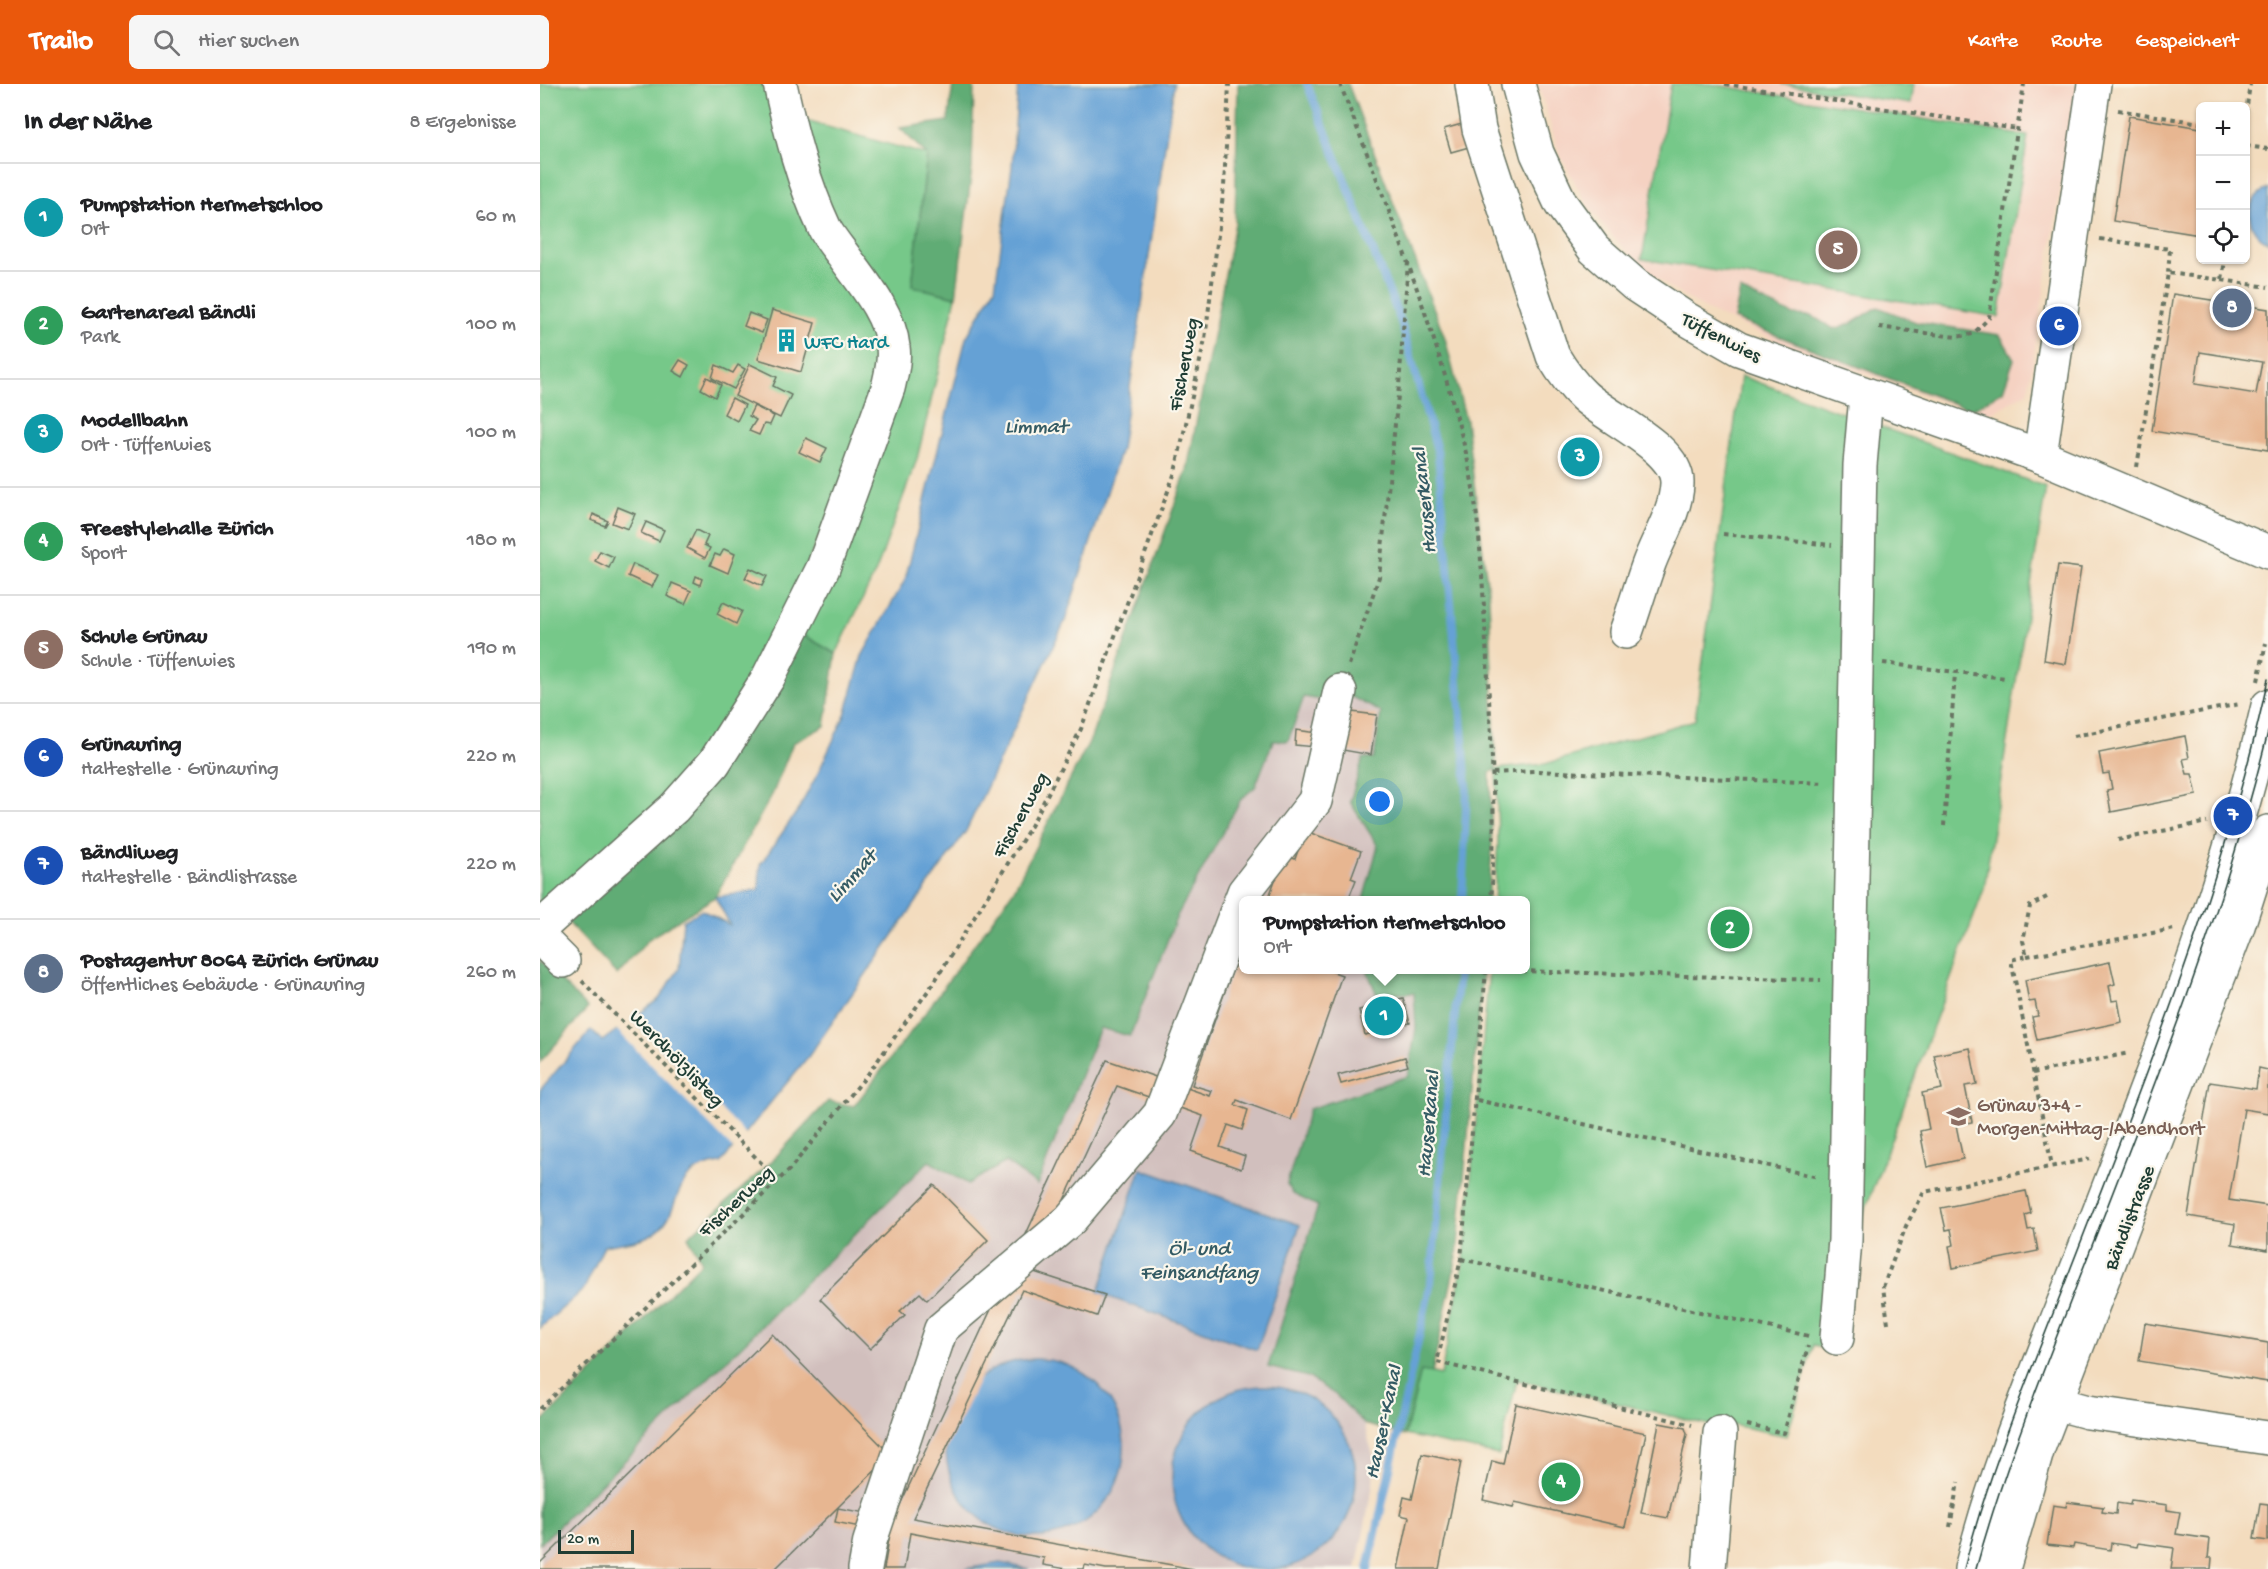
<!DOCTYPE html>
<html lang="de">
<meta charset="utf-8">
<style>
body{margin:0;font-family:"Gochi Hand",sans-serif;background:#f6f6f6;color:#202124}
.controls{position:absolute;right:18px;top:18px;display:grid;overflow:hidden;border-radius:9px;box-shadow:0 2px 4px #0004}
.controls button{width:54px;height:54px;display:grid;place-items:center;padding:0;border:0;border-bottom:2px solid #e0e0e0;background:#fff;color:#202124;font:30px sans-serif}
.scale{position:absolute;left:18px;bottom:15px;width:76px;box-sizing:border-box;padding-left:6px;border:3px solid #1f3d34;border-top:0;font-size:16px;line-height:21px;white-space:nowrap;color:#1f3d34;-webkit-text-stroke:4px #fbf7ec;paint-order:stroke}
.you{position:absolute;left:840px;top:718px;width:21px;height:21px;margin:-15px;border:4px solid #fff;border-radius:50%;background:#1a73e8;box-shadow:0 0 0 9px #1a73e833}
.badge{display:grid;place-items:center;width:39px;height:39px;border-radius:50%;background:#ea580c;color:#fff;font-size:20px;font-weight:700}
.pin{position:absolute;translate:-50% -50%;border:3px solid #fff;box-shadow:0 2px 6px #0006}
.popup{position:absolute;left:699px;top:812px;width:291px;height:78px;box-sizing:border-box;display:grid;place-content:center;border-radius:9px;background:#fff;filter:drop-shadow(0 2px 4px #0005);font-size:20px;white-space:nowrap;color:#757577}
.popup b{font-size:22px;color:#202124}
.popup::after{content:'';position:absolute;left:50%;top:100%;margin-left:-12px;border:12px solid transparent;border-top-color:#fff}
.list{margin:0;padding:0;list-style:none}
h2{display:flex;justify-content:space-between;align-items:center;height:78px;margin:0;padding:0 24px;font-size:26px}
h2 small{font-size:20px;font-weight:400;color:#757577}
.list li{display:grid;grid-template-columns:39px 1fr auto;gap:18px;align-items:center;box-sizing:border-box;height:108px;padding:0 24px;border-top:2px solid #e0e0e0}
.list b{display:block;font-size:22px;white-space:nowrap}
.list p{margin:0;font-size:20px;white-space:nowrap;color:#757577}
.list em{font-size:20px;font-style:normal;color:#757577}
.icon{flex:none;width:33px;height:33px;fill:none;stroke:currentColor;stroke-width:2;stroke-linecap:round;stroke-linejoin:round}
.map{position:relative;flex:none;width:1728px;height:1485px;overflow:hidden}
header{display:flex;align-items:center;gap:36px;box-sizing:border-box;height:84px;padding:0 30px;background:#ea580c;color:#fff}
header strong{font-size:28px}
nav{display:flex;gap:33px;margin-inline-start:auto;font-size:21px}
.search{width:420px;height:54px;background:#f6f6f6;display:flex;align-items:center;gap:15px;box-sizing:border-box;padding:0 21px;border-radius:9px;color:#757577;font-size:22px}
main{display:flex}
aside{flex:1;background:#fff}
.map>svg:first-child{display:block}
.built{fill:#f5d2c2}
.industrial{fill:#d1bfbd}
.green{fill:#76c889;stroke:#4a825e;stroke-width:1.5}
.forest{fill:#60ac75;stroke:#407454;stroke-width:1.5}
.water{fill:#65a1d5;stroke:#426f84;stroke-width:1.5}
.pier{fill:#f3dcbe}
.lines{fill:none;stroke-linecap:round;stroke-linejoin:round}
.stream{stroke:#65a1d5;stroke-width:8}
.building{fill:#e7b691;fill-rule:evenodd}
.minor-casing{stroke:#697564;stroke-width:36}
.path{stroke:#697564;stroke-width:4;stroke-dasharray:4.5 4.5;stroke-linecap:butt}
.minor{stroke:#fff;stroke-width:33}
.tram{stroke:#1f3d34;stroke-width:1.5}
.labels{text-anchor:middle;stroke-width:4.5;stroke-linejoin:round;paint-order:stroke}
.street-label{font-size:20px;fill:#1f3d34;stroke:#fbf7ec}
.culture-label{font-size:20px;fill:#0d838f;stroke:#fbf7ec;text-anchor:start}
.education-label{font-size:20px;fill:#785e54;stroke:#fbf7ec;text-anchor:start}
.water-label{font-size:21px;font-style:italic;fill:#345b64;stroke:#fbf7ec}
</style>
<header>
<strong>Trailo</strong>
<div class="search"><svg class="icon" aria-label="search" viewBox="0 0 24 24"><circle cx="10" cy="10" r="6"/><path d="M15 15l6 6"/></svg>Hier suchen</div>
<nav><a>Karte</a><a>Route</a><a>Gespeichert</a></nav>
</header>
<main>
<aside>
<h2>In der Nähe<small>8 Ergebnisse</small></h2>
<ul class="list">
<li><span class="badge" style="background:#0f9aa8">1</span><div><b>Pumpstation Hermetschloo</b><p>Ort</p></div><em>60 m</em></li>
<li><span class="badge" style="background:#2e9e5b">2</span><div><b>Gartenareal Bändli</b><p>Park</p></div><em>100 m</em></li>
<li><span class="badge" style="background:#0f9aa8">3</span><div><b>Modellbahn</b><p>Ort · Tüffenwies</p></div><em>100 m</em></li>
<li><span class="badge" style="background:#2e9e5b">4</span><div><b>Freestylehalle Zürich</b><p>Sport</p></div><em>180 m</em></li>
<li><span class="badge" style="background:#8d6e63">5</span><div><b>Schule Grünau</b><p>Schule · Tüffenwies</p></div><em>190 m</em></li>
<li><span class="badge" style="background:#1a4fb4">6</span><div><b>Grünauring</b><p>Haltestelle · Grünauring</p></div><em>220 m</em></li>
<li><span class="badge" style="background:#1a4fb4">7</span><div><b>Bändliweg</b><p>Haltestelle · Bändlistrasse</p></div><em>220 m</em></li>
<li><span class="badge" style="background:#5c6f8a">8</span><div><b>Postagentur 8064 Zürich Grünau</b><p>Öffentliches Gebäude · Grünauring</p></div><em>260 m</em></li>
</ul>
</aside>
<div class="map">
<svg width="1728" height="1485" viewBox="0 0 1728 1485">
<rect width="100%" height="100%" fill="#fbf7ec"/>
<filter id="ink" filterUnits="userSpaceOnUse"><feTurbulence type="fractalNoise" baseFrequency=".0167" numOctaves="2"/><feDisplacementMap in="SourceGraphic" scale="12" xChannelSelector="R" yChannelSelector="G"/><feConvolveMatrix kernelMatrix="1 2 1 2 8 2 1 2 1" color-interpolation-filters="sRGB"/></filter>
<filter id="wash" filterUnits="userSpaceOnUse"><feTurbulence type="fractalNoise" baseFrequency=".008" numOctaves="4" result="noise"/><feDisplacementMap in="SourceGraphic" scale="24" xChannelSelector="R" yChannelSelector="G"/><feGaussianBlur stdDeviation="1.35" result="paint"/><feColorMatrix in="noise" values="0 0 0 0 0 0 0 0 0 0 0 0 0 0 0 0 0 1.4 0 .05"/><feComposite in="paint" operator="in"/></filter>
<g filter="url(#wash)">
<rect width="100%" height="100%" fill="#f3dcbe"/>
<!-- built -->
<polygon class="built" points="998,0 1537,0 1488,308 1445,333 1241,259 1167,226 1133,206 1100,181 1072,152 1046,119 1020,71"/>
<!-- industrial -->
<polygon class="industrial" points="783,603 800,607 841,628 834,675 810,718 838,762 823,816 703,816 703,886 827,886 837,911 874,909 876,944 868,992 769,1025 753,1110 778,1122 728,1283 768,1293 796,1311 824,1340 834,1374 833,1401 816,1485 0,1485 0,1460 390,1076 428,1100 466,1078 497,1100 560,943 590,952 637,832 701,715 715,703 733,657 748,657 764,613 781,616"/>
<!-- green -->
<g class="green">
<polygon points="0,0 228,0 344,249 315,374 226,570 176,664 0,830"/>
<polygon points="1131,0 1170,0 1488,52 1459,233 1102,175"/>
<polygon points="1241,0 1374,0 1371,20"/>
<polygon points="252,33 387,71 372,202 416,213 377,375 336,487 296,570 260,549 354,305 304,163"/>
<polygon points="1201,292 1506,403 1444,805 1312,1161 1299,1267 1273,1261 1247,1352 1193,1341 1191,1346 977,1296 959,1371 865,1351 881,1286 901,1291 924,1175 949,886 985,886 985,816 954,816 958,758 956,685 1005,680 1155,636"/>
</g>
<!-- forest -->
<g class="forest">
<polygon points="413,0 434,0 432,84 416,213 372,202 387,71 360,44 408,37"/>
<polygon points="698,0 808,0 905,254 926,337 949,514 956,685 950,689 952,766 948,816 823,816 838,762 810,718 823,674 834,675 841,628 800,607 783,603 781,616 764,613 748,657 733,657 715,703 701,715 637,832 590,952 560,944 497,1101 466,1078 428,1100 389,1077 0,1460 0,1340 162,1178 148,1153 228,1081 288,1017 314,1022 383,932 473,807 551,654 647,386 695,139"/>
<polygon points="1200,206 1254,231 1272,232 1294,245 1312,239 1338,223 1376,238 1460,251 1474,275 1463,307 1431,326 1194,235"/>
<polygon points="260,549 296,570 285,642 253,659 233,709 175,813 110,854 77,891 23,833 170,694"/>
<polygon points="0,876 48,924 0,978"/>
<polygon points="827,886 943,886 917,1172 892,1289 881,1287 865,1351 824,1340 796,1311 768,1293 728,1283 778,1122 753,1110 747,1100 769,1025 868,992 876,944 874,909 837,911"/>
</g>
<!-- water -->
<g class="water">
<path d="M 478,0 L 634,0 L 581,365 L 525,537 L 426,747 L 268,973 L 181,1079 C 122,1087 148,1132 110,1151 C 98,1158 78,1159 64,1162 L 44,1205 L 0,1244 L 0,1006 L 51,946 L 62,957 L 119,915 L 139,885 L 143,837 L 162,826 L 190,841 L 175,813 L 219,806 L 220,781 L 258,726 L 278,689 L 305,631 L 322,572 L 365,496 L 426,254 L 455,204 L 472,83 Z"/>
<path d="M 1728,105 L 1728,158 C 1704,147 1703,114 1728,105 Z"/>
<polygon points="601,1085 760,1141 717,1266 558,1209"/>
<circle cx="495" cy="1364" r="89"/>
<circle cx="724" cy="1394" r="92"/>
<polygon points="460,1479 489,1485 425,1485"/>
</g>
<!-- pier -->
<polygon class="pier" points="90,933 208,1053 196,1068 75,944"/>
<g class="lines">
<!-- stream -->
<g class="stream">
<polyline points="767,0 861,238 898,370 927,702 922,816"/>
<polyline points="828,1485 891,1198 919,886"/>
</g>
</g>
<g id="blocks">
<!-- building -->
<g class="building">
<polygon points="1589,32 1660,44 1660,151 1573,137"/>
<polygon points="929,38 936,61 911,68 904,45"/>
<path d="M 1633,210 L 1728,225 L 1728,366 L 1612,347 ZM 1660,268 L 1722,278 L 1716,310 L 1655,300 Z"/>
<polygon points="232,226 275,239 261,288 218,275"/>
<polygon points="209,229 227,236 222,249 204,242"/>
<polygon points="140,276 149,281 143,293 133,287"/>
<polygon points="210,280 237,293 233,302 251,311 240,334 195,312"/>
<polygon points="176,281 193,289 198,281 205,285 194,305 172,294"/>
<polygon points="167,293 181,301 175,313 161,305"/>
<polygon points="192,314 205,321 197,337 184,330"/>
<polygon points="214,322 234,332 230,341 224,340 219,351 209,347 216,336 209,332"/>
<polygon points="266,354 287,364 280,378 259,368"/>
<polygon points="78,423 95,430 88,445 72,439"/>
<polygon points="53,430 68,437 65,442 51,436"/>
<polygon points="106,438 124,446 119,457 101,449"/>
<polygon points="156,446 168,452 164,461 170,464 165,474 147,464"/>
<polygon points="184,465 195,470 188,489 170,481 175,470 180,472"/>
<polygon points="60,467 74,473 69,484 55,477"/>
<polygon points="93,480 118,491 112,503 88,492"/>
<polygon points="1518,481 1541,484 1526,580 1504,576"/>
<polygon points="210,484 227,492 222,502 205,494"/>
<polygon points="156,492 162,495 160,501 154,498"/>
<polygon points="132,499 151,507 145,520 127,512"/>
<polygon points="183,518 202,527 196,540 177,530"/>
<polygon points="803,627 837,631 831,671 797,665"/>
<polygon points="756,646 777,649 775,663 755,661"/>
<polygon points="1645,652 1649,674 1643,675 1647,690 1652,690 1657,711 1571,728 1567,706 1572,705 1569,689 1563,690 1559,669"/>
<polygon points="765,747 821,767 811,794 816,796 808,816 728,816 744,771 755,775"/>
<polygon points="703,856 703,886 788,886 802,891 751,1036 697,1016 695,1021 708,1026 702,1046 688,1041 680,1063 705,1072 701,1085 651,1067 663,1032 577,1002 491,1187 565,1211 557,1232 482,1206 373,1434 654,1485 566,1485 545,1481 544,1485 527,1485 503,1481 504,1474 370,1449 364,1485 344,1485 350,1449 295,1438 298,1424 354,1434 567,976 670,1012 672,1007 652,1001"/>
<polygon points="1570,878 1575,900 1569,902 1572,917 1578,916 1582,938 1497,956 1492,933 1498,932 1495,917 1489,918 1485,896"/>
<polygon points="863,914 870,939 825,951 819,926"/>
<polygon points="1430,964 1437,1000 1425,1002 1432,1038 1416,1041 1423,1075 1387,1083 1380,1047 1389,1045 1382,1009 1402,1005 1394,971"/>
<polygon points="865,973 868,982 801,1000 798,991"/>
<polygon points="1719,984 1728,986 1728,1029 1704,1025 1689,1116 1728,1122 1728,1166 1692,1160 1695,1140 1648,1132 1670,998 1716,1005"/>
<polygon points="394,1101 448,1156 387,1216 380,1209 360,1227 365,1231 330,1265 280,1215"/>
<polygon points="1486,1107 1491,1129 1485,1131 1488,1146 1494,1145 1498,1167 1413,1184 1409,1162 1414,1161 1411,1145 1406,1146 1401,1124"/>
<polygon points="1605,1239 1728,1259 1728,1298 1599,1277"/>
<polygon points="232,1250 351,1371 235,1485 0,1485 0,1479"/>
<polygon points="976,1320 1106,1349 1085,1443 975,1418 973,1423 943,1416 952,1377 963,1380"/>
<polygon points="1119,1339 1145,1344 1147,1350 1128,1434 1101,1429"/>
<polygon points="882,1370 921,1378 908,1441 899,1485 858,1485 869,1433 860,1431 864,1413 872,1415"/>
<polygon points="1591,1416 1627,1421 1627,1426 1640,1428 1636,1450 1670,1455 1668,1474 1672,1474 1671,1485 1631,1485 1634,1464 1598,1459 1597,1463 1571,1459 1570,1466 1534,1460 1533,1464 1507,1461 1513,1421 1526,1423 1527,1418 1563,1423 1562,1428 1576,1430 1577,1419 1590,1421"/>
<polygon points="1720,1419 1728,1420 1728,1457 1714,1455"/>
</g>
</g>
</g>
<g filter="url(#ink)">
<use href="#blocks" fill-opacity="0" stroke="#697564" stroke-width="1.5"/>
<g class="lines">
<defs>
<g id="minor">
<path d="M 932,0 L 939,45 L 1013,272 C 1022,287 1031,300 1044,312 C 1069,335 1139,365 1137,400 C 1136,428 1117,456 1108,482 C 1100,504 1094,526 1086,548"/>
<polyline points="978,0 997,69 1021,120 1054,165 1095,201 1145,234 1199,265 1500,372 1728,468"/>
<polyline points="1500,372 1554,0"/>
<path d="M 0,844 L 134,724 L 174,679 L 228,594 L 283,484 L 348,304 C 351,291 355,277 353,263 C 350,231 325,201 306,175 C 299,165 290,155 285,145 C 263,98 251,50 240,0"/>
<polyline points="0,854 23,877"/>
<polyline points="1297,1254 1305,1156 1320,381 1326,312"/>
<polyline points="1515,1319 1548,1328 1728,1354"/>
<polyline points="325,1485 330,1457 401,1245 530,1136 620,1030 704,808 775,717 800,607"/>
<polyline points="1169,1485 1180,1349"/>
<path d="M 1431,1485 C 1456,1385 1496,1291 1533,1195 C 1606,1007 1683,819 1728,622"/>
<polyline points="1463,1485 1498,1364 1697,845 1728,748"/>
</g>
</defs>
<!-- minor casing -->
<use href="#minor" class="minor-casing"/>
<!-- path -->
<g class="path">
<path d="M 800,0 C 848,123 896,245 927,373 C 941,434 943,513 947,576 C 951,656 957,737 951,816"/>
<polyline points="1185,0 1477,45"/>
<polyline points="1578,26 1660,39"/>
<polyline points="1706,29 1710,0"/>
<polyline points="1706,62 1728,65"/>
<polyline points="1560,155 1630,165 1628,189"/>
<polyline points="1682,196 1728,203"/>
<polyline points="1339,243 1416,253 1433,250 1449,234 1484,0"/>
<polyline points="1597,383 1628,189 1682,196 1685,176"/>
<polyline points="1183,450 1292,461"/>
<polyline points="1343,579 1465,594"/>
<polyline points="809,581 839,493 859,302 868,178"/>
<polyline points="1718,597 1726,559"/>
<polyline points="1534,652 1700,620"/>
<polyline points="953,689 995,687 1285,699"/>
<polyline points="1404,742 1415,589"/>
<polyline points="1578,756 1667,738"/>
<polyline points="1507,813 1490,822 1483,857 1487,872 1471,876 1512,1082"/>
<polyline points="1487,872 1634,845"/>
<polyline points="946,886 921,1175 897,1278 1152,1341"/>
<polyline points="946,886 1281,896"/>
<polyline points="42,897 238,1096"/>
<polyline points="1493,989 1589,969"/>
<polyline points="937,1016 1278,1093"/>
<polyline points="921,1175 1269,1252"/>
<polyline points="1348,1239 1343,1203 1366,1142 1384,1108 1550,1075"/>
<polyline points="0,1325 249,1086 328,990 393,900 491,742 541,645 635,388 665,255 684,103 689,0"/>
<polyline points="1207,1341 1244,1349 1268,1262"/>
<polyline points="1410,1443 1418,1398"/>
</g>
<!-- minor -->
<use href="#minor" class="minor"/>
<!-- tram -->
<g class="tram">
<path d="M 1424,1485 C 1450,1382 1492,1285 1530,1186 C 1605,993 1684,799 1728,595"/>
<path d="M 1436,1485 C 1463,1386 1502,1291 1539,1195 C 1609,1015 1682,836 1728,648"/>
</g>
</g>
</g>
<!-- icons -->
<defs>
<symbol id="building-bare" viewBox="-9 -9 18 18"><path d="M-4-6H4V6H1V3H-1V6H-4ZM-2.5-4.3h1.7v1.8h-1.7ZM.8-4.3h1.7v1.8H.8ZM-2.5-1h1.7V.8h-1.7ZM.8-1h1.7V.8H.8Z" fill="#0f9aa8" stroke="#fbf7ec" stroke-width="2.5" paint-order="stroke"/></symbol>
<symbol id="school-bare" viewBox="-9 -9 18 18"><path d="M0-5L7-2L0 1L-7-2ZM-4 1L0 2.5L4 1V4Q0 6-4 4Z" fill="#8d6e63" stroke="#fbf7ec" stroke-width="2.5" paint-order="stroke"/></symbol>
</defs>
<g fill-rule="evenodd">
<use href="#building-bare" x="230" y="240" width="33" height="33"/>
<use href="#school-bare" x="1402" y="1016" width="33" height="33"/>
</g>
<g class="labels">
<!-- street labels -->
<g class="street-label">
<text transform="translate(1182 252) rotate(27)" y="7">Tüffenwies</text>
<text transform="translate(642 280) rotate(-79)" y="7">Fischerweg</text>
<text transform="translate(479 730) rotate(-61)" y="7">Fischerweg</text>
<text transform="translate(138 973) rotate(46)" y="7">Werdhölzlisteg</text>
<text transform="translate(195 1116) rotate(-43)" y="7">Fischerweg</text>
<text transform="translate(1588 1133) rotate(-69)" y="7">Bändlistrasse</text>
</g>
<!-- culture labels -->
<g class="culture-label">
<text x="264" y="264">WFC Hard</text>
</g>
<!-- education labels -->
<g class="education-label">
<text x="1437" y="1027">Grünau 3+4 -<tspan x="1437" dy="23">Morgen-Mittag-/Abendhort</tspan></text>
</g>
<!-- water labels -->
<g class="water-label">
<text x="496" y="348">Limmat</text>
<text transform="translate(883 417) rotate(-96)" y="7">Hauserkanal</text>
<text transform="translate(311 791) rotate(-48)" y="7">Limmat</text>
<text transform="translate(887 1040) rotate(-85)" y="7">Hauserkanal</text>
<text x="659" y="1170">Öl- und<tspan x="659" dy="24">Feinsandfang</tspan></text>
<text transform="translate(842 1338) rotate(-78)" y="7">Hauser-Kanal</text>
</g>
</g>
</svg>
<div class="controls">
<button>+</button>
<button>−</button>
<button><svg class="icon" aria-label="locate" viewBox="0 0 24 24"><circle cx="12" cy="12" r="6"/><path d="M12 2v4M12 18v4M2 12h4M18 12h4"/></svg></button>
</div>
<div class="scale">20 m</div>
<div class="you"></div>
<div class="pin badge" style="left:844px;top:932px;background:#0f9aa8">1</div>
<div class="popup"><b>Pumpstation Hermetschloo</b>Ort</div>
<div class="pin badge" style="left:1190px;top:845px;background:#2e9e5b">2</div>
<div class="pin badge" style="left:1040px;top:373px;background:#0f9aa8">3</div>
<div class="pin badge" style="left:1021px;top:1398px;background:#2e9e5b">4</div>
<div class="pin badge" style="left:1298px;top:166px;background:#8d6e63">5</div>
<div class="pin badge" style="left:1519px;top:242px;background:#1a4fb4">6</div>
<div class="pin badge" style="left:1693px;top:732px;background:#1a4fb4">7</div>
<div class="pin badge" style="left:1692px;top:224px;background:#5c6f8a">8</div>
</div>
</main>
